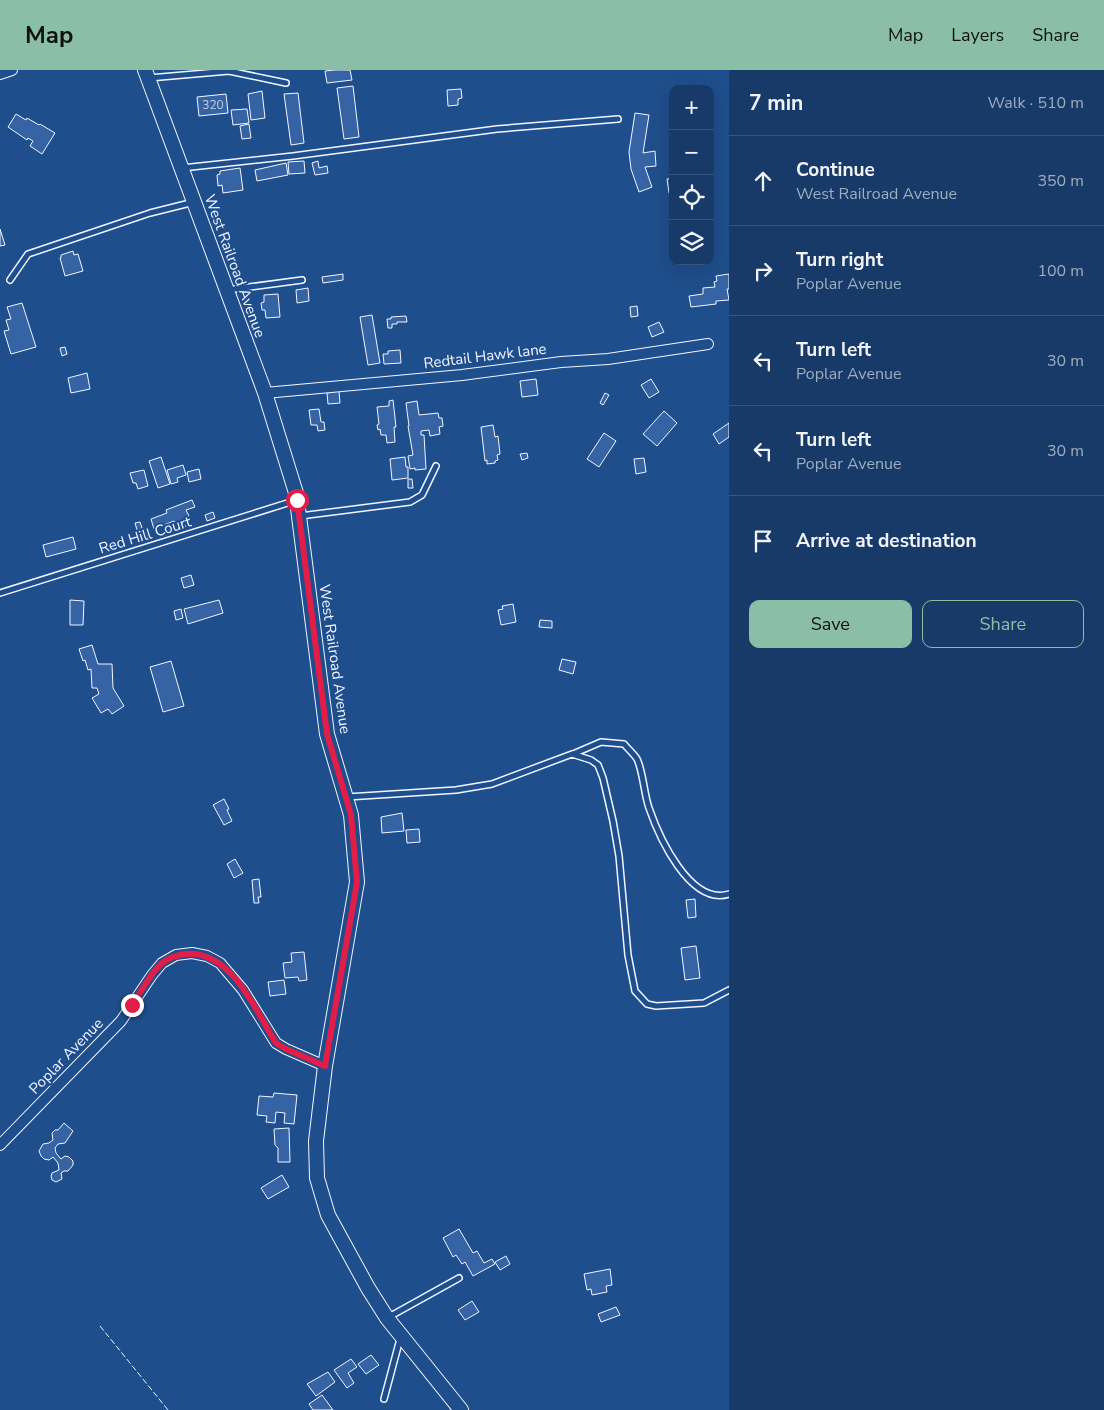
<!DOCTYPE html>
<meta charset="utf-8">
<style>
body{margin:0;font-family:"Nunito Sans",sans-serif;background:#20416f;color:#f1f3f6}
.controls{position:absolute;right:15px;top:15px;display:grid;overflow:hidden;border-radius:10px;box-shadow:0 5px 20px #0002}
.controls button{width:45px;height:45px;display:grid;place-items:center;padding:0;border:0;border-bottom:1px solid #36547d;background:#173a69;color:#f1f3f6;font:25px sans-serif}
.stop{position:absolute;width:15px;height:15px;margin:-11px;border:4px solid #e11d48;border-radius:50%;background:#fff}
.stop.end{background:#e11d48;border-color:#fff;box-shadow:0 1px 5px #0008}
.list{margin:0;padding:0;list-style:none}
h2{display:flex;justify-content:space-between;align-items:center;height:65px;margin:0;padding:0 20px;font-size:21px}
h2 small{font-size:16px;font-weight:400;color:#9eadc0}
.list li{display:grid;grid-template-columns:32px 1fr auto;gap:15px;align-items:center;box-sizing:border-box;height:90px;padding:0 20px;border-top:1px solid #36547d}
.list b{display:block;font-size:19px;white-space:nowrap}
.list p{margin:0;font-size:16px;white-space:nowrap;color:#9eadc0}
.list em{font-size:16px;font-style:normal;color:#9eadc0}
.actions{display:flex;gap:10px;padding:15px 20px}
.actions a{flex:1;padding:11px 0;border:1px solid #8abfa5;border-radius:10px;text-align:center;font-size:18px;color:#8abfa5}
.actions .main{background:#8abfa5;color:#111}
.icon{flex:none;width:28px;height:28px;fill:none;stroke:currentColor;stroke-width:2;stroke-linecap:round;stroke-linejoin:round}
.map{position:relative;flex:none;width:729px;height:1340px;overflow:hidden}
header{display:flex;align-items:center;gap:30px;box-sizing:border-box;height:70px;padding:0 25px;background:#8abfa5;color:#111}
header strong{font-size:24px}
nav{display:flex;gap:28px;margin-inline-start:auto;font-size:18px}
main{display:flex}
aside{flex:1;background:#173a69}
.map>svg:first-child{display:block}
.building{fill:#3563a3;stroke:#f2f6ff}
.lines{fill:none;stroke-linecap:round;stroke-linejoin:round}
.lane-casing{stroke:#f2f6ff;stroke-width:8}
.street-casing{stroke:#f2f6ff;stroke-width:12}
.secondary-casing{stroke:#f2f6ff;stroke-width:16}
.lane{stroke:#1f4e8c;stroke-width:5}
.street{stroke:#1f4e8c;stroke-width:10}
.secondary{stroke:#1f4e8c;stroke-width:14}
.fence{stroke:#f2f6ff;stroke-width:1;stroke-dasharray:6 2.5;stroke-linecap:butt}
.route{stroke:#e11d48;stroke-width:6}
.labels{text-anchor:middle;stroke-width:4;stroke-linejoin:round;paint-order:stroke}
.number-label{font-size:12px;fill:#c3d1e8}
.street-label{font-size:15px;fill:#f2f6ff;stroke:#1f4e8c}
</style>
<header>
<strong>Map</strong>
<nav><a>Map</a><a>Layers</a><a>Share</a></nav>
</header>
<main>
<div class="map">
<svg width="729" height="1340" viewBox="0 0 729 1340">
<rect width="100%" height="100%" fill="#1f4e8c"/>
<!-- building -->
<g class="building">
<polygon points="335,0 350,0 352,10 327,13 325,1"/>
<polygon points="353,16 359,67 344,69 337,18"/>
<polygon points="461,19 462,28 458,29 458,35 448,36 447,20"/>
<polygon points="262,21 265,48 251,50 248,24"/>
<polygon points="298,23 304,73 291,75 284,24"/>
<polygon points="226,24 228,43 199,46 197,27"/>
<polygon points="247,39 249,53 233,55 231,40"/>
<polygon points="635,43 649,45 643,83 655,81 656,96 645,97 652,117 639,122 631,99 629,82"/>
<polygon points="16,44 26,50 27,48 39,55 40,54 55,63 42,84 30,76 33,71 28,68 27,70 8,57"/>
<polygon points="249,54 251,68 242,69 240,56"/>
<polygon points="304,91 305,103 289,104 288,92"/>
<polygon points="318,91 319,98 327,96 328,103 315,105 312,93"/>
<polygon points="286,93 288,105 257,111 255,100"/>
<polygon points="240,98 243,120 223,123 222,115 218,116 217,105 220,104 220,101"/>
<polygon points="673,108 673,122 669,123 667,109"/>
<polygon points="0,159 5,175 0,176"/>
<polygon points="73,181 74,185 78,184 83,201 65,206 60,188 61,188 61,185"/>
<polygon points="343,204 343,210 323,213 322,207"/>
<polygon points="729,204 729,219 727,219 729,230 716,231 716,234 691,237 689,226 703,224 703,218 715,217 714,212 717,211 716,206"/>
<polygon points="308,218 309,231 297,233 296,220"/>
<polygon points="278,224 280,247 266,248 265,240 262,240 261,233 264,232 264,225"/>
<polygon points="22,233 36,277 11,284 4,261 9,260 6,250 11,249 7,237"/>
<polygon points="637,236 638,246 631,247 630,237"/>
<polygon points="372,245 380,293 368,295 360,247"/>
<polygon points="406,246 407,252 397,252 397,254 392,254 392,258 388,258 387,249 391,249 391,247"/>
<polygon points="659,252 664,262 652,267 648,257"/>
<polygon points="65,277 67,284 62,286 60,278"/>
<polygon points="400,280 401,293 384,294 383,284 388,284 388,281"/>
<polygon points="87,303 90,319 71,323 68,308"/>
<polygon points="536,309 538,325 522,327 520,311"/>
<polygon points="651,309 659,322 649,328 641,315"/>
<polygon points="339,321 340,333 328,334 327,323"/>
<polygon points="605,323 609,325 603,335 600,333"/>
<polygon points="393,330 396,357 394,357 395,372 387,373 386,365 381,365 380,359 378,360 377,355 379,354 377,337 389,336 389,331"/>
<polygon points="417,331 419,345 438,343 439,348 442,348 443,356 439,357 440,364 430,366 429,360 421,361 421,365 424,365 426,399 415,400 415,398 410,399 408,386 413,385 408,356 409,356 406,333"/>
<polygon points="319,339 321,352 324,352 325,360 318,361 317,355 311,355 309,340"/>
<polygon points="664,341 677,353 657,376 643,364"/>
<polygon points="729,353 729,367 719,374 713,364"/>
<polygon points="493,355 495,367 498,366 500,384 497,385 498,390 495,391 495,393 487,394 487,390 485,391 481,357"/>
<polygon points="604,363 616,371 599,397 587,389"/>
<polygon points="527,383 528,388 522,390 520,384"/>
<polygon points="161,387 170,414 158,418 149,391"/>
<polygon points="405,387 406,397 408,397 408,408 392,410 390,389"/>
<polygon points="644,388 646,402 636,404 634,389"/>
<polygon points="183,395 186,405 177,408 178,412 171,414 167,400"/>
<polygon points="199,399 201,409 189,412 187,402"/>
<polygon points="144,400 148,416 138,419 136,413 133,413 130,403"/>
<polygon points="408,409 412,409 413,418 408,418"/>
<polygon points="192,430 195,437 186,440 189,446 186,447 189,455 177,459 174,451 154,459 151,449 167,443 166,440"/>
<polygon points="213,442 215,448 207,451 205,445"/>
<polygon points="140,452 143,461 138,463 135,453"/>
<polygon points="73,467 76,479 46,487 43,475"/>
<polygon points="191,505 194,515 184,518 181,508"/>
<polygon points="70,530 84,531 83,555 70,555"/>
<polygon points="219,530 223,543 188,554 184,539"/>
<polygon points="513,534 516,552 501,555 498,540 503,539 502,536"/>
<polygon points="181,539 183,548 176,550 174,541"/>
<polygon points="540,550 552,551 552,558 539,557"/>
<polygon points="92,575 98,594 112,594 113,618 124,636 112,644 108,639 101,643 92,628 99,624 97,618 92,618 91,599 88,600 85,590 83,591 79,579"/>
<polygon points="562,589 576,592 573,604 559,600"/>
<polygon points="171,591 184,636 163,642 150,597"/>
<polygon points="224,729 229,739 227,740 232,751 224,755 213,735"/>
<polygon points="402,743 404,761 382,763 381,747"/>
<polygon points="419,759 420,772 407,773 406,760"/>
<polygon points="235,789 243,803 234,808 227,794"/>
<polygon points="259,809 261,827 258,827 259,833 254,833 252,810"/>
<polygon points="695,829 696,847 688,848 686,830"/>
<polygon points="696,876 700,908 685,910 681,878"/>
<polygon points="304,882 307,910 299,911 298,907 285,908 283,893 292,892 291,883"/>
<polygon points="284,910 286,924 270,926 268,912"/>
<polygon points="274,1023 297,1025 294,1054 284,1053 285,1043 276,1042 275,1053 266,1052 267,1046 257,1045 259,1026 273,1027"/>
<polygon points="64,1053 73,1061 65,1073 58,1074 55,1078 56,1083 61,1089 65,1086 69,1087 73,1091 73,1095 68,1101 64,1101 61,1103 62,1109 56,1112 52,1110 51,1106 52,1103 59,1100 58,1093 53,1087 49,1090 44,1089 41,1086 39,1081 43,1074 49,1073 53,1070 52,1063 55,1060 58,1060"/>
<polygon points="289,1058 290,1092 278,1092 278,1078 275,1075 274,1059"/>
<polygon points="282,1105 289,1117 268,1129 261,1118"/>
<polygon points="459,1159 473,1183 477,1181 484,1193 492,1189 495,1194 473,1206 465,1192 462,1194 456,1185 453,1187 443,1168"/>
<polygon points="506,1186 510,1194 500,1200 495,1192"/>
<polygon points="610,1199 612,1215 606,1216 607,1222 592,1225 591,1219 587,1220 584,1204"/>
<polygon points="472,1231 479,1242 465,1250 458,1240"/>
<polygon points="616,1237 620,1245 601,1252 598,1244"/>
<polygon points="371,1285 379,1295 366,1304 358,1294"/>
<polygon points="351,1289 357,1297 348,1303 354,1313 347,1318 334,1300"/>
<polygon points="328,1302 335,1312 316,1326 307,1314"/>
<polygon points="322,1325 333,1340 313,1340 309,1334"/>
</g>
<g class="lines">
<defs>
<g id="lane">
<polyline points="149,8 229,1 286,13"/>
<polyline points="182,98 293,86 497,59 618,49"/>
<polyline points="10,210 28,184 150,143 194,132"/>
<polyline points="227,220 302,210"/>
<polyline points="300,446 410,432 422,425 436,396"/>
<polyline points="0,523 297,430"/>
<path d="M 573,684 L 601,672 L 624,674 C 628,679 634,684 637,689 C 643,701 644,724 649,738 C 659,767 690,836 729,824"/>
<polyline points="347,727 456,720 492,714 572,684 591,690 598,695 603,708 613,751 619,786 628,885 635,921 647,934 656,936 704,933 729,920"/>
<polyline points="387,1248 459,1208"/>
<polyline points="384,1329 400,1269"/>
</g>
<g id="street">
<polyline points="0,4 12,0"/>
<polyline points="265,323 462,305 561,292 608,289 708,274"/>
<polyline points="0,1075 121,951 152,905 162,893 176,885 192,883 207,886 220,893 243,920 276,973 286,979 325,996"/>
</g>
<polyline id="secondary" points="145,0 265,323 296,423 327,664 351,745 357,812 325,996 316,1071 317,1108 328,1145 368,1218 387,1248 461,1340"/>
</defs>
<!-- lane casing -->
<use href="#lane" class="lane-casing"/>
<!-- street casing -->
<use href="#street" class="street-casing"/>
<!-- secondary casing -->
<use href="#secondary" class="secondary-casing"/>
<!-- lane -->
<use href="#lane" class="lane"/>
<!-- street -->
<use href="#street" class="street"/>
<!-- secondary -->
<use href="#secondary" class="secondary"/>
<!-- fence -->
<polyline class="fence" points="100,1256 168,1340"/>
</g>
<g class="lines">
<!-- route -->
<path class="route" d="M 132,935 C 141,922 149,905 161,894 C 168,888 177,885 185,884 C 231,879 256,941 276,973 L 286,979 L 325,996 L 357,812 L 351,745 L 327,664 L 297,430"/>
</g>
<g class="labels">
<!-- number labels -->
<g class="number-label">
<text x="213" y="39">320</text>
</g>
<!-- street labels -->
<g class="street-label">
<text transform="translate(235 196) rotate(70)" y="5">West Railroad Avenue</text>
<text transform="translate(485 286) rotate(-7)" y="5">Redtail Hawk lane</text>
<text transform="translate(145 465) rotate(-17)" y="5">Red Hill Court</text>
<text transform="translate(335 589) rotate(82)" y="5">West Railroad Avenue</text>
<text transform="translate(66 986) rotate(-46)" y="5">Poplar Avenue</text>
</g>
</g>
</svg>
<div class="controls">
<button>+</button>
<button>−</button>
<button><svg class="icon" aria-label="locate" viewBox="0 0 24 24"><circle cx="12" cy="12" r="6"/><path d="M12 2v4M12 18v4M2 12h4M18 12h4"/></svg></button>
<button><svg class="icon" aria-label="layers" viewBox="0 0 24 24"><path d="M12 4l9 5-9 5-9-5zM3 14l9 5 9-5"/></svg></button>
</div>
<div class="stop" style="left:297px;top:430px"></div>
<div class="stop end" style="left:132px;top:935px"></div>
</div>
<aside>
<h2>7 min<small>Walk · 510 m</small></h2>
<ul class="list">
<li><svg class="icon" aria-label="ahead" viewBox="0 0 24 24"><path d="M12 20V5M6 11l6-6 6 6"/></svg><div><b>Continue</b><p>West Railroad Avenue</p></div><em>350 m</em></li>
<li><svg class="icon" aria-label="right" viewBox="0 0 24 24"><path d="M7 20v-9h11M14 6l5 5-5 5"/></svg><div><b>Turn right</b><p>Poplar Avenue</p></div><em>100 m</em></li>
<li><svg class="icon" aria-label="left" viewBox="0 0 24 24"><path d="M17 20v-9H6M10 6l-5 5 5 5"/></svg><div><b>Turn left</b><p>Poplar Avenue</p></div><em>30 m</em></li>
<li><svg class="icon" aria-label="left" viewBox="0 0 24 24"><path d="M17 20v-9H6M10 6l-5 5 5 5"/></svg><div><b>Turn left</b><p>Poplar Avenue</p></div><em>30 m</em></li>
<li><svg class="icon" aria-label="arrive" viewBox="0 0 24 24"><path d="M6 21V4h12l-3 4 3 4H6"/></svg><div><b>Arrive at destination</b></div></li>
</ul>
<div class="actions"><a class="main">Save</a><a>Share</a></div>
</aside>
</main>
